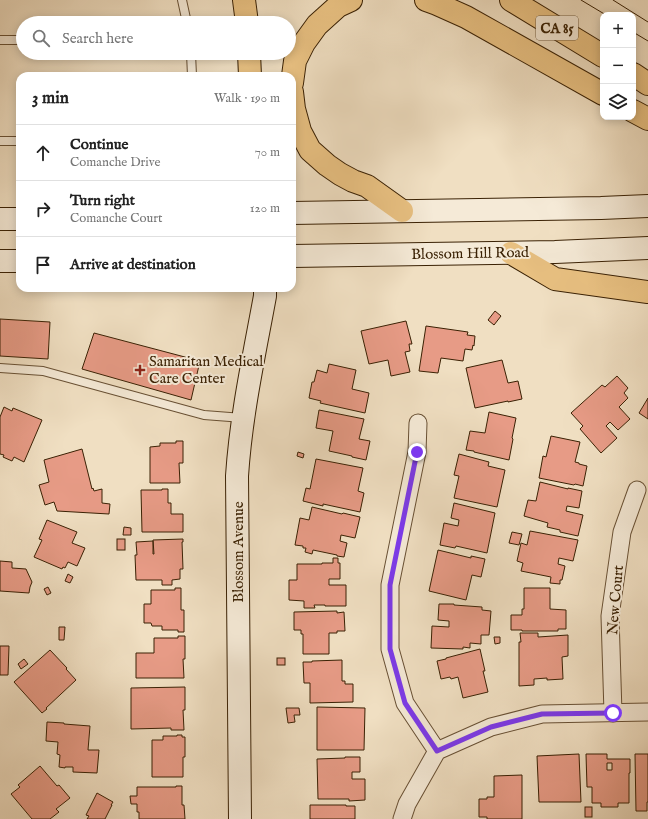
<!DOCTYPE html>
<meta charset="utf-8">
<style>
body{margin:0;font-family:"IM FELL English",serif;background:#f6f6f6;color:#222}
.controls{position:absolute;right:12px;top:12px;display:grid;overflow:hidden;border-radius:8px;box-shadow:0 2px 10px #0003}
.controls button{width:36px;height:36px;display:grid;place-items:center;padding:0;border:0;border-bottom:1px solid #e0e0e0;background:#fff;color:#222;font:20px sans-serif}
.stop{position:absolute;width:12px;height:12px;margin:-9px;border:3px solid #7c3aed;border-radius:50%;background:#fff}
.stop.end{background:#7c3aed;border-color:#fff;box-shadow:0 1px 4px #0008}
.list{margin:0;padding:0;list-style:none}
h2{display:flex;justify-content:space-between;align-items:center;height:52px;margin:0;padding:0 16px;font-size:17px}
h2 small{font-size:13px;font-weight:400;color:#767676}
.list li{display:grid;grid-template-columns:26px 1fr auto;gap:12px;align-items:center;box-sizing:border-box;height:56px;padding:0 16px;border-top:1px solid #e0e0e0}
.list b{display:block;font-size:15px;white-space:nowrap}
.list p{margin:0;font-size:13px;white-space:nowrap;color:#767676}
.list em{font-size:13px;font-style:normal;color:#767676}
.icon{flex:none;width:22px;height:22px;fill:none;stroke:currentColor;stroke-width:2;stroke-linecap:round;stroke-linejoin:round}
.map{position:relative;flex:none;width:648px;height:819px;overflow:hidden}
.search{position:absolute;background:#fff;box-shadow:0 2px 10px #0003;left:16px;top:16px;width:280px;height:44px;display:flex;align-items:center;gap:10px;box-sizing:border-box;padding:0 14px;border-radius:22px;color:#767676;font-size:15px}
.panel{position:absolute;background:#fff;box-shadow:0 2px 10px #0003;left:16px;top:72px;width:280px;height:220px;border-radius:12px}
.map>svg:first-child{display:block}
.building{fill:#e79b86;stroke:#3a2104;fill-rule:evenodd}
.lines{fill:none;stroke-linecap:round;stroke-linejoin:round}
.lane-casing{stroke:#685034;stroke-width:10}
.street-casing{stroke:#685034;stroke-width:19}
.secondary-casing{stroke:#3a2104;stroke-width:24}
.highway-casing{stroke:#3a2104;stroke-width:24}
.lane{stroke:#f5ead7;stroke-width:8}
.street{stroke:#f5ead7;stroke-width:17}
.secondary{stroke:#f5ead7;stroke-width:22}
.highway{stroke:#e8c081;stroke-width:22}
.tram{stroke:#3a2104;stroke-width:1}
.route{stroke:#7c3aed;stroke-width:5}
.poi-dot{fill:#8f2418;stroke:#f5ead7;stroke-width:1.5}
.labels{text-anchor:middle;stroke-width:4;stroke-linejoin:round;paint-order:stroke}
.shield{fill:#f5ead7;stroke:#725d43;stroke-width:1}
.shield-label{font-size:14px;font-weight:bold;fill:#3a2104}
.street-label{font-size:15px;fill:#3a2104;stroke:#f5ead7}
.poi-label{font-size:15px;fill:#3a2104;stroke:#f5ead7;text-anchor:start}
</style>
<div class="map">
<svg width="648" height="819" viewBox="0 0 648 819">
<rect width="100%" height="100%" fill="#f0dfc2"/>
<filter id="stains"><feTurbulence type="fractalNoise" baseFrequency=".005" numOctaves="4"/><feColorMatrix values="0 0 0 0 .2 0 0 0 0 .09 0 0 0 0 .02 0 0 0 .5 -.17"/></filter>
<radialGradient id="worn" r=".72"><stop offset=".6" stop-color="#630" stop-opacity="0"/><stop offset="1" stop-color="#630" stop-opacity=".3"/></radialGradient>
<!-- building -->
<g class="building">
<polygon points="495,311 501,316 494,325 488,320"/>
<polygon points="0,319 50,322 48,359 0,356"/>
<polygon points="406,321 412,344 409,344 410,351 405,352 410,372 391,376 388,360 369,364 361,331"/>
<polygon points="426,326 468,332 467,335 475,336 474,346 473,345 472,350 465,349 463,361 441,358 438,373 419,371"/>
<polygon points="94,333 200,361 191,400 82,369"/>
<polygon points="502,360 508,383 518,381 522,399 508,402 508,401 475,408 466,368"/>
<polygon points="329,364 356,370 352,389 369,393 365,413 320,403 321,401 309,398 312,382 314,382 317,370 327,373"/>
<polygon points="617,376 628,388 624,393 628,398 619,407 630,419 618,430 610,422 606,426 617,438 601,453 580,429 583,426 571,413 602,385 605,387"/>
<polygon points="648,398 648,419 639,413"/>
<polygon points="4,407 12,411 13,408 42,420 24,462 14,457 12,461 3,457 4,455 0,454 0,417"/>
<polygon points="319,410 364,419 359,439 370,441 366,460 352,457 352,456 329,451 333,431 316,428"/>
<polygon points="489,412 516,418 512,438 513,439 509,460 474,452 474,451 466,450 470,431 485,433"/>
<polygon points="551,436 580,442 575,462 579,463 579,464 587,466 583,486 575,484 574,485 539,478 543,456 546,457"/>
<polygon points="176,441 183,441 183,463 179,463 180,483 150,483 150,447 160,446 160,443 176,443"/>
<polygon points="82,449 92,489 93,488 94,491 102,489 102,503 110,504 109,514 57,511 54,502 45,505 39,485 49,482 44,460"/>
<polygon points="298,452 304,454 303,458 297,456"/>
<polygon points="459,454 489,462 488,466 505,470 497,507 454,498 459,476 454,475"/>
<polygon points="316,459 363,468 358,491 364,493 360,512 323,504 323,506 303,501 306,488 310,489"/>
<polygon points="540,482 568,489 568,488 582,491 579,508 567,506 566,511 583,515 578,536 560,532 560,530 547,527 548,523 524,516 528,500 536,501"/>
<polygon points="162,489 168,489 168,503 171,503 171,514 183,514 183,532 142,532 141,490 162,490"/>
<polygon points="454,503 495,513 487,553 456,546 455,548 440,545 444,523 458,526 459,520 451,518"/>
<polygon points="312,507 342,514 343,513 360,517 355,538 341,535 340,541 347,543 344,557 337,556 337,555 313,550 312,554 305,552 306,548 303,548 303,546 295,545 300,518 309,520"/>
<polygon points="47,520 77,532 72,543 85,548 77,566 68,562 65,568 63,567 62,569 34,557 42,540 39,539"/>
<polygon points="124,527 131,528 131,535 123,535"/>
<polygon points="530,531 578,540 573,561 559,558 558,564 565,566 562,580 560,580 560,584 550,583 551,577 521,571 523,563 517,561 521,543 527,545"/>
<polygon points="512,532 522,534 519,545 509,543"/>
<rect x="117" y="539" width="8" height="11"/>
<polygon points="183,539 183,542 182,542 183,569 180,569 180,579 172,580 172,585 162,585 162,580 136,580 135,555 137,555 136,542 153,541 153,554 154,554 153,540"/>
<polygon points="438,550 471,558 471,556 485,559 481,577 472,575 466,600 429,591"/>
<polygon points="333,558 338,558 338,563 340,563 340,579 329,579 329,585 346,585 346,606 325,606 325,605 314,605 315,608 304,608 304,601 289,600 289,580 297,580 297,564 322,564 322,563 333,563"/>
<polygon points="0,561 12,562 12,568 26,569 32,582 30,587 29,593 0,591"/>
<polygon points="68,574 73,577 70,583 65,581"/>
<polygon points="48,587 51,593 47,595 44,589"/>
<polygon points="175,588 181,588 181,610 184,610 184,632 178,632 178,630 162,630 162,626 152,626 151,623 144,623 144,604 151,604 151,590 175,590"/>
<polygon points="524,588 550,588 550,609 566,610 566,629 558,629 558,631 522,631 522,630 511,630 511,615 522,615 522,609 524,609"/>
<polygon points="439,604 454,604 454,605 482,607 482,610 491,611 489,635 481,635 481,644 470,643 470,648 463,647 463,649 431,648 432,626 449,627 449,621 438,620"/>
<polygon points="337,611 337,613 344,612 345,631 337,631 337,633 329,633 329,654 303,654 303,634 301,634 301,630 294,630 294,612"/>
<polygon points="59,627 65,627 64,640 59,640"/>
<polygon points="520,633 538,633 538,637 568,635 568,656 562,657 563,679 547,680 547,678 534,679 534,685 519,686 519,642 521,642"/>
<polygon points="178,636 185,636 185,659 183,659 184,678 136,678 136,653 154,653 154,638 178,638"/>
<polygon points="494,637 500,637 500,643 495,644"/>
<polygon points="0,646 9,646 8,675 0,675"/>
<polygon points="480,649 485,671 483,671 488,692 463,698 458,677 451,679 450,677 441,679 437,661 446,659 446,658"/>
<polygon points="50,650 67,668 66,669 76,680 46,708 47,709 42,713 14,682"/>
<rect x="277" y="658" width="8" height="7"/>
<polygon points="24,659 28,664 21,669 18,664"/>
<polygon points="342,660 342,681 345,681 345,684 353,684 353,702 310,703 310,683 304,683 303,662 312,662 312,661"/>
<polygon points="185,687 185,710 183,710 184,730 171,730 171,728 131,729 131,688"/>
<polygon points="317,707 365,708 364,750 317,750"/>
<polygon points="286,708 299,708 300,715 294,715 295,722 288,723"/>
<polygon points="47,722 64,723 64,724 90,726 88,750 99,750 97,773 73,772 73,767 65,767 65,768 59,767 60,755 57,754 58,742 46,741"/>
<polygon points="177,735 182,735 182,737 185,737 185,757 183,757 183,777 152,777 152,740 163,740 163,736 177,736"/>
<polygon points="579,754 581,802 539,802 537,756"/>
<path d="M 586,754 L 607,754 L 607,759 L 630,759 L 630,773 L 629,773 L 629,803 L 618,803 L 618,807 L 601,807 L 601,803 L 592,803 L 592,787 L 587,787 ZM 607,763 L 612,763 L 612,770 L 607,770 Z"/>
<polygon points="635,754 648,754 648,802 647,802 647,811 636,811"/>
<polygon points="345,757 360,757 360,772 352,772 352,779 365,779 365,800 349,801 349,799 318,799 317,759 345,758"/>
<polygon points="40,766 57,786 59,785 70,798 56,809 59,812 50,819 32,819 11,794 20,787 18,785"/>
<polygon points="522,775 522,819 487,819 487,817 479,817 479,799 487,799 487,797 494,797 494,776"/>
<polygon points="176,786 182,786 182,805 184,805 185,819 139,819 139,812 137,812 137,804 131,804 130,796 137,796 137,787 176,787"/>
<polygon points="97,793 113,802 111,805 112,805 105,819 87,819 89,816 86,815"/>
<polygon points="310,805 346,805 346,806 355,806 355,819 310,819"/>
<rect x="585" y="807" width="7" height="10"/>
</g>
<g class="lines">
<defs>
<g id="lane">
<polyline points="182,0 187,23"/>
<polyline points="0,40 23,40"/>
<polyline points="191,53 192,76"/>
<polyline points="0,141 20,141"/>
<polyline points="0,368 43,371 204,415 243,418"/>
</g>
<g id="street">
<polyline points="418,423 417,452 390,585 390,649 405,703 437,751"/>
<polyline points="613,713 610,616 622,532 637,490"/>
<polyline points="402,819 407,804 437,751 491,727 542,714 648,712"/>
</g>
<g id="secondary">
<polyline points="292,213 601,208 648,206"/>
<polyline points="0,219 20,219"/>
<polyline points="292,256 555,252 648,248"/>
<polyline points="0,261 20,261"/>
<path d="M 240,819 L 237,476 C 241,415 254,356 265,296 L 265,288"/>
</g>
<g id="highway">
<polyline points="244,0 247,23"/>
<polyline points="426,0 437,4 466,17 603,94"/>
<polyline points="511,0 603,56"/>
<polyline points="249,53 250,76"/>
<polyline points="633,74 648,84"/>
<polyline points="292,83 295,61 304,43 317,25 338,6 351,0"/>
<polyline points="292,92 294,109 300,131 310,150 327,165 340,174 353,181 367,186 402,211"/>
<polyline points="633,111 648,119"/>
<polyline points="511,253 555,279 648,292"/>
</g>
</defs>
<!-- lane casing -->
<use href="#lane" class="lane-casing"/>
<!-- street casing -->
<use href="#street" class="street-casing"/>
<!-- secondary casing -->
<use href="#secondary" class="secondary-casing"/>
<!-- highway casing -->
<use href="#highway" class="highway-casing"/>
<!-- lane -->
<use href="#lane" class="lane"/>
<!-- street -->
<use href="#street" class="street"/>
<!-- secondary -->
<use href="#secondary" class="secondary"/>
<!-- highway -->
<use href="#highway" class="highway"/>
<!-- tram -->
<g class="tram">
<polyline points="581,0 606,15"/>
<polyline points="613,0 648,22"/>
<polyline points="633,32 648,41"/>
</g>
</g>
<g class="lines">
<!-- route -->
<polyline class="route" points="417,452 390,585 390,649 405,703 437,751 491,727 542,714 613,713"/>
</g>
<!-- markers -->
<path class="poi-dot" d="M138 364h4v4h4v4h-4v4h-4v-4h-4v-4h4z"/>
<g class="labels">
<!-- shield labels -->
<rect class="shield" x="536" y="16" width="42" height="24" rx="3"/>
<g class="shield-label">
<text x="557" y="33">CA 85</text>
</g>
<!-- street labels -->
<g class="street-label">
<text transform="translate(470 253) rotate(-1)" y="5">Blossom Hill Road</text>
<text transform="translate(238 552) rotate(-90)" y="5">Blossom Avenue</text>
<text transform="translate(615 600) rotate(-85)" y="5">New Court</text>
</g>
<!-- poi labels -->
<g class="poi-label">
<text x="149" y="366">Samaritan Medical<tspan x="149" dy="17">Care Center</tspan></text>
</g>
</g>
<rect width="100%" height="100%" filter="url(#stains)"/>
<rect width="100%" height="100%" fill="url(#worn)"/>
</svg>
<div class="controls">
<button>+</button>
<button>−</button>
<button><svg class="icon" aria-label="layers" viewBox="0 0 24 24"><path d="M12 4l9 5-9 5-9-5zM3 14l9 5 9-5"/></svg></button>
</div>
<div class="stop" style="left:613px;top:713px"></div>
<div class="stop end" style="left:417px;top:452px"></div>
<div class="search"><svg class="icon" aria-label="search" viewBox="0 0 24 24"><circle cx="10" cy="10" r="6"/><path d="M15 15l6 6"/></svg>Search here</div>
<section class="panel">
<h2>3 min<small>Walk · 190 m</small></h2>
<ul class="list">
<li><svg class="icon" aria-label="ahead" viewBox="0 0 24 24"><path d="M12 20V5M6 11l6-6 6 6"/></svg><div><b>Continue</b><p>Comanche Drive</p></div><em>70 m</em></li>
<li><svg class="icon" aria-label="right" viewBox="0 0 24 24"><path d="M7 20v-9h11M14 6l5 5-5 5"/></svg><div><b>Turn right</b><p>Comanche Court</p></div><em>120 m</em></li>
<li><svg class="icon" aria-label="arrive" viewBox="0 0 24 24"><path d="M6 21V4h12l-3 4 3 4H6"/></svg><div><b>Arrive at destination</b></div></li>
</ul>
</section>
</div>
